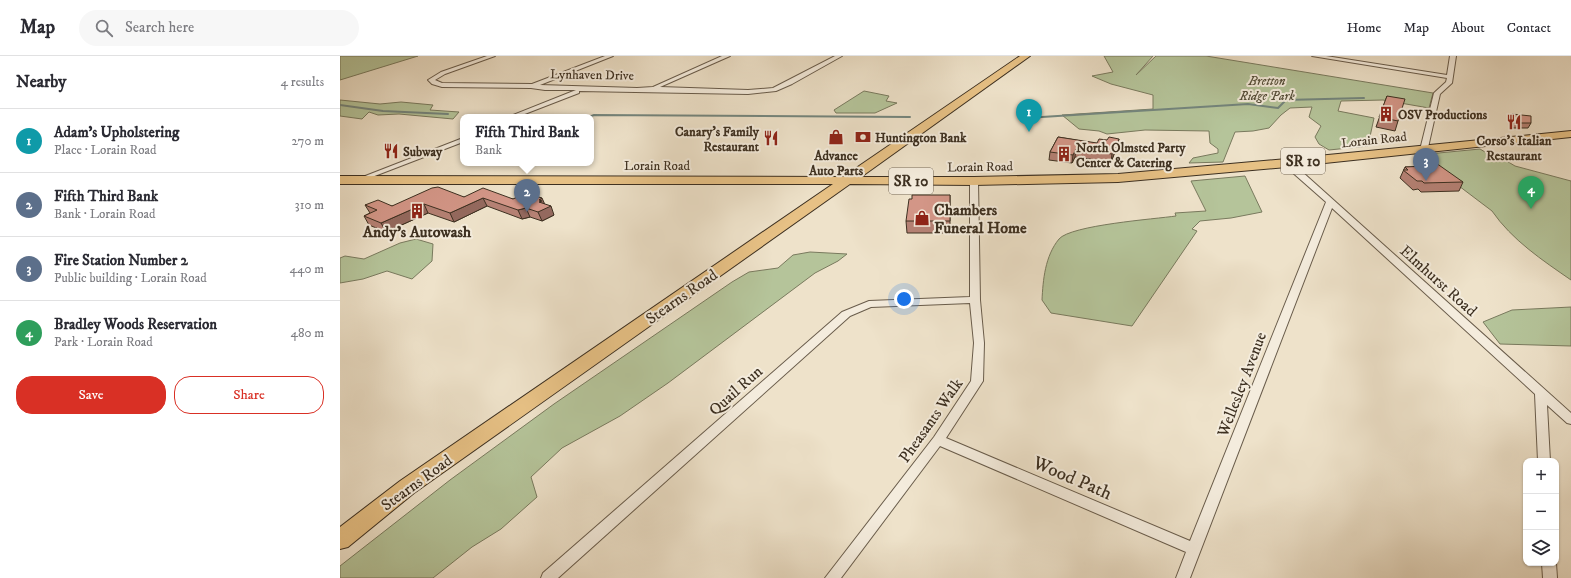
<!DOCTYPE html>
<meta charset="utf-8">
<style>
body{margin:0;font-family:"IM FELL DW Pica",serif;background:#f7f7f7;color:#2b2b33}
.controls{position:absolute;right:12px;bottom:12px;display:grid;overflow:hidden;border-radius:8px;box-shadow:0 1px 3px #0004}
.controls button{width:36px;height:36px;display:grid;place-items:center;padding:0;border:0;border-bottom:1px solid #e1e1e2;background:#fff;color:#2b2b33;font:20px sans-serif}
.you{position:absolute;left:564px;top:243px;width:14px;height:14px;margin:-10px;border:3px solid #fff;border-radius:50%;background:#1a73e8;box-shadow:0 0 0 6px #1a73e833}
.badge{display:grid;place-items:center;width:26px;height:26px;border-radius:50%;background:#d93025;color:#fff;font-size:13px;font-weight:700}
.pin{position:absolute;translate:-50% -33px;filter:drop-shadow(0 1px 2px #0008)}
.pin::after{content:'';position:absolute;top:21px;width:14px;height:12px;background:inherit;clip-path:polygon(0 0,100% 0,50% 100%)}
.popup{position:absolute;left:120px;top:58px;width:134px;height:52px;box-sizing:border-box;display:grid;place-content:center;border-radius:8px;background:#fff;filter:drop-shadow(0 1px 3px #0005);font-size:13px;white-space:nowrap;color:#7c7c81}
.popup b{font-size:15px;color:#2b2b33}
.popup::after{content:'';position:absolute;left:50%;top:100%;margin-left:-8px;border:8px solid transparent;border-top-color:#fff}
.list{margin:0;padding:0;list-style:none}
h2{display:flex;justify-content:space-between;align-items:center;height:52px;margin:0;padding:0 16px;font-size:17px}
h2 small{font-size:13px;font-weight:400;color:#7c7c81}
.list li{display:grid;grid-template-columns:26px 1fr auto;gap:12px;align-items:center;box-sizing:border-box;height:64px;padding:0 16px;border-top:1px solid #e1e1e2}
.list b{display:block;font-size:15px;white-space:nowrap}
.list p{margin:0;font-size:13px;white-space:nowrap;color:#7c7c81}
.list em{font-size:13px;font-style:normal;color:#7c7c81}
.actions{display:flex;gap:8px;padding:12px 16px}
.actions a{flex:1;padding:9px 0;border:1px solid #d93025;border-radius:16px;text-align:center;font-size:14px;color:#d93025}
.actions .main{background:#d93025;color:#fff}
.icon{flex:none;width:22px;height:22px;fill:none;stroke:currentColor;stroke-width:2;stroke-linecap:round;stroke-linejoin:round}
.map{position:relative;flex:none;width:1231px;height:522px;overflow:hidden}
header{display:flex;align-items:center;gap:24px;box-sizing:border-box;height:56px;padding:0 20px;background:#fff;border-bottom:1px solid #e1e1e2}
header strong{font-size:19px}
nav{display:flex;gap:22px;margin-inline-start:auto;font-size:14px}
.search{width:280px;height:36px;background:#f7f7f7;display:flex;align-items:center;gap:10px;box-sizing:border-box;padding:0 14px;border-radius:22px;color:#7c7c81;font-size:15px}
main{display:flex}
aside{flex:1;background:#fff}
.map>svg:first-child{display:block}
.green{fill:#b5c49a;stroke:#797a5e}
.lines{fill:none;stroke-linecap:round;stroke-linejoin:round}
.stream{stroke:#74857d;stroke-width:2}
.street-casing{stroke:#695c4b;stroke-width:2}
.primary-casing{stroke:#3d3021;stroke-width:2}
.street{fill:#f4ecdd;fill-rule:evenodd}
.primary{fill:#e7c185;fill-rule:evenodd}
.wall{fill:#b58174;stroke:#3d3021}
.shaded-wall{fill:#94695e;stroke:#3d3021}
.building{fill:#d39687;stroke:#3d3021}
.labels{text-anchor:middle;stroke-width:4;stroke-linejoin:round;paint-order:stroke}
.far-street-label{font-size:13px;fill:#3d3021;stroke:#f4ecdd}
.far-park-label{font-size:13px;font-style:italic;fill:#554e39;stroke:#f4ecdd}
.far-poi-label{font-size:13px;font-weight:bold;fill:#3d3021;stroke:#f4ecdd;text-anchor:start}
.shield{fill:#f4ecdd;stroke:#746859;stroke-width:1}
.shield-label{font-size:15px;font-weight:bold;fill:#3d3021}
.poi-label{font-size:16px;font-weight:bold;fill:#3d3021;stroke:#f4ecdd;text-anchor:start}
.street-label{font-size:16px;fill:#3d3021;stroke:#f4ecdd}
.near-street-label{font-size:19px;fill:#3d3021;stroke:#f4ecdd}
</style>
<header>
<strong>Map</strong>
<div class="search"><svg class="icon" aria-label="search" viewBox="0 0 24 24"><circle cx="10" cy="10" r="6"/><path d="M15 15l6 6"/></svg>Search here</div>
<nav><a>Home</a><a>Map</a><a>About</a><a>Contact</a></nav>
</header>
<main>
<aside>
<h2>Nearby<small>4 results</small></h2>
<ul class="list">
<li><span class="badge" style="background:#0f9aa8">1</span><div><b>Adam's Upholstering</b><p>Place · Lorain Road</p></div><em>270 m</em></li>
<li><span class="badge" style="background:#5c6f8a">2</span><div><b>Fifth Third Bank</b><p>Bank · Lorain Road</p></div><em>310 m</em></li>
<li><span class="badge" style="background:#5c6f8a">3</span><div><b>Fire Station Number 2</b><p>Public building · Lorain Road</p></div><em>440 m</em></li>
<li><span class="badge" style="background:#2e9e5b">4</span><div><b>Bradley Woods Reservation</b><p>Park · Lorain Road</p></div><em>480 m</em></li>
</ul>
<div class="actions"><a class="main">Save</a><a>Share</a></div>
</aside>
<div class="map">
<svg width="1231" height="522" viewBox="0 0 1231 522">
<rect width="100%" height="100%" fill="#eee2ca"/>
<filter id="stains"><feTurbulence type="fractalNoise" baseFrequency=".005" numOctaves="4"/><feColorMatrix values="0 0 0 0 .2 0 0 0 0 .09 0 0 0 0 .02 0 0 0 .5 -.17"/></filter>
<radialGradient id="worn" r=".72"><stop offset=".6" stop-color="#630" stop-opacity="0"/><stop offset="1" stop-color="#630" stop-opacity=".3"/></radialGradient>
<!-- green -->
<g class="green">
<polygon points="0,0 78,0 0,24"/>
<polygon points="764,0 813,0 796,19 816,0 866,0 1093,37 1089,52 1043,44 1001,45 998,55 1034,62 1028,90 989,94 979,88 975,81 981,70 969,61 972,51 950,52 941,59 929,72 913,75 895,76 883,106 849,107 853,102 878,97 878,93 870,87 869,75 805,74 767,78 759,75 739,73 722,59 813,53 813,39 771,28 752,20 773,16"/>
<polygon points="524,35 549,40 546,45 557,47 535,57 496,57 494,54"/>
<polygon points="0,44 40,48 61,46 93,49 90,54 119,56 113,63 59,58 38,59 29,56 22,63 0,60"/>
<path d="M 1140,93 L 1145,96 L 1150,95 L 1175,110 L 1231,125 L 1231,224 C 1202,204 1172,184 1152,155 L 1078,99 Z"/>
<path d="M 905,120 L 922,156 L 891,162 L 860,165 L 852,173 L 857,175 L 792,270 L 711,257 L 702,244 C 703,224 705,200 719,183 C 731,169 815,163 836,160 L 835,157 L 866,155 L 851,125 Z"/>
<polygon points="76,183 93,188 92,205 72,223 47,215 23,223 0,227 0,202 5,200 24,203 60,187"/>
<polygon points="470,196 507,198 498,205 475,217 328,327 280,360 222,392 191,421 197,441 161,473 132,491 93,522 0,522 0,510 110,424 214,348 392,226 409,216 438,212 453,199"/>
<polygon points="1231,251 1231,290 1160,288 1143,266 1172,254"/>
</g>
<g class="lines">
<!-- stream -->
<g class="stream">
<polyline points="0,49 43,55 108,58"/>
<polyline points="249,61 254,59 570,61"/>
<polyline points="686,62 908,48 938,52 946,44 1024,42"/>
</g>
<defs>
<g id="street">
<polygon points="147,0 155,0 105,18 95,24 102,27 192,28 265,0 273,0 200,29 297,32 313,31 382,0 390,0 320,31 408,34 433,32 495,0 502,0 452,28 436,35 408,38 239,35 239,37 177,61 168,61 236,34 205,34 191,32 102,31 92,28 88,24 101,16"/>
<polygon points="972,0 986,0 1107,19 1110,0 1116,0 1112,27 1100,38 1087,96 1081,96 1080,94 1094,37 1106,26 1107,22"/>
<polygon points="123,82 123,86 19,126 15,124"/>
<polygon points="944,105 950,105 1231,357 1231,368 1227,367 1207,349 1210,405 1198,405 1195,338 992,152 850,522 836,522 846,496 600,390 501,522 485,522 594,381 631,325 634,287 630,247 531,251 510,260 218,522 201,522 203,517 502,256 529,245 630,241 630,125 634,123 638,125 640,244 644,287 643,325 606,382 850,485 986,146 944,109"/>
<polygon points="1202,507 1216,507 1217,522 1203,522"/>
</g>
<polygon id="primary" points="680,0 690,0 521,121 634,121 778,118 947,103 1231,75 1231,81 947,111 778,126 634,129 510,128 74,437 8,491 0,493 0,471 60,425 493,128 0,128 0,120 503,121"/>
</defs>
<!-- street casing -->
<use href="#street" class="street-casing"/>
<!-- primary casing -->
<use href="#primary" class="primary-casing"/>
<!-- street -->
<use href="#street" class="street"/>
<!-- primary -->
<use href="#primary" class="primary"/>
</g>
<!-- wall -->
<g class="wall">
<polygon points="1047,40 1058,65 1055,75 1036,71"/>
<polygon points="1172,58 1191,67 1188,72 1173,72 1169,63"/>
<polygon points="718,81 777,91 771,106 735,101 732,107 709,104 710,96"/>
<polygon points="1080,107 1123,126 1119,135 1081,136 1078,133 1073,134 1060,122 1065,111 1079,111"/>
<polygon points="610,139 610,177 567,177 566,165"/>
<polygon points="124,141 173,143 214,159 202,165 190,161 182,163 147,150 114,166 88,157 46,176 29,169 24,160 30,157 25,149 52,150"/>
</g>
<!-- shaded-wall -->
<g class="shaded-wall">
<polygon points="779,83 777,91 771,106 772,98"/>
<polygon points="736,93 735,101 732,107 733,99"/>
<polygon points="143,142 147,150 114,166 110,157"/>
<polygon points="202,142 206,151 211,150 214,159 202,165 198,156 199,144"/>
<polygon points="84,148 88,157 46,176 41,167"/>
<polygon points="186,152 190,161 182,163 178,154"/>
</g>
<!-- building -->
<g class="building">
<polygon points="1047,40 1065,43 1058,65 1039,61"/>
<polygon points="1172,58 1191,60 1191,67 1176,67"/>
<polygon points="718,81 757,87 759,83 767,84 769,81 779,83 772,98 736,93 733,99 710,96"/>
<polygon points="1080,107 1096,107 1123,126 1084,127 1082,125 1077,125 1063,114 1068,114 1065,111 1085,110"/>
<polygon points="98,131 124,141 143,132 173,143 186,137 202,142 199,144 202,145 199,146 211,150 198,156 186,152 178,154 143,142 110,157 84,148 41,167 24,160 37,154 25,149 38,144 52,150 92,132"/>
<polygon points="572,139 610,139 610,165 566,165 569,143 572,143"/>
</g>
<!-- icons -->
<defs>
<symbol id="building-bare" viewBox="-9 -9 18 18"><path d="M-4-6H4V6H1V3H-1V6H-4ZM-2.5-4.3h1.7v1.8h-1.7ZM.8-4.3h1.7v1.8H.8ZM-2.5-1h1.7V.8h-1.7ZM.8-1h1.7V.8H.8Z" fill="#8f2418" stroke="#f4ecdd" stroke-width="2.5" paint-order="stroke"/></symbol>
<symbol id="restaurant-bare" viewBox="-9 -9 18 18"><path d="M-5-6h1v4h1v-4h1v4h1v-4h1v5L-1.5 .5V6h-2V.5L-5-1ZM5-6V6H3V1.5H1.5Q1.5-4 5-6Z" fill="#8f2418" stroke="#f4ecdd" stroke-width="2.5" paint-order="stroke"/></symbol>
<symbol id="shop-bare" viewBox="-9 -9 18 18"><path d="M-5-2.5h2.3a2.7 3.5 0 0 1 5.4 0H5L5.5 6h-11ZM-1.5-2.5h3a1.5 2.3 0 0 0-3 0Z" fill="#8f2418" stroke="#f4ecdd" stroke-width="2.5" paint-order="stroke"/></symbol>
<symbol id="bank-bare" viewBox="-9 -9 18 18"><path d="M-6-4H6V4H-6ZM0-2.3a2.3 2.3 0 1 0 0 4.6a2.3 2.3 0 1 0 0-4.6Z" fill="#8f2418" stroke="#f4ecdd" stroke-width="2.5" paint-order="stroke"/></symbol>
</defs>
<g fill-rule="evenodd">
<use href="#building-bare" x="1035" y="47" width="22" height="22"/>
<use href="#restaurant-bare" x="1163" y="55" width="22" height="22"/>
<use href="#shop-bare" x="485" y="70" width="22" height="22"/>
<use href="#bank-bare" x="512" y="70" width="22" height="22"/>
<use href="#restaurant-bare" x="420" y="71" width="22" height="22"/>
<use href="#restaurant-bare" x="40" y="84" width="22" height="22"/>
<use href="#building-bare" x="713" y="87" width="22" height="22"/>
<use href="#building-bare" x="66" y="144" width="22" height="22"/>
<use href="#shop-bare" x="571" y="151" width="22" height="22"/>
</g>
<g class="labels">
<!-- far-street labels -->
<g class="far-street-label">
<text transform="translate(252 18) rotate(1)" y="5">Lynhaven Drive</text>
<text transform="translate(1034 83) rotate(-6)" y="5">Lorain Road</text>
<text x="317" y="114">Lorain Road</text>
<text transform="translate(640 110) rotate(-1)" y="5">Lorain Road</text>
</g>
<!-- far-park labels -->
<g class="far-park-label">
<text x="927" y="29">Bretton<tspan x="927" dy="15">Ridge Park</tspan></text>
</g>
<!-- far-poi labels -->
<g class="far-poi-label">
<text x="1058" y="63">OSV Productions</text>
<text x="419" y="80" text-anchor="end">Canary's Family<tspan x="419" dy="15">Restaurant</tspan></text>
<text x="535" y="86">Huntington Bank</text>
<text x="1174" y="89" text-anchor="middle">Corso's Italian<tspan x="1174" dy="15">Restaurant</tspan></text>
<text x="736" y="96">North Olmsted Party<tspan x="736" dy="15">Center &amp; Catering</tspan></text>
<text x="63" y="100">Subway</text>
<text x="496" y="104" text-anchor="middle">Advance<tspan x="496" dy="15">Auto Parts</tspan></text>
</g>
<!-- shield labels -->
<g class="shield">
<rect x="941" y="92" width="44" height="26" rx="3"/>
<rect x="549" y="112" width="44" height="26" rx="3"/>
</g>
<g class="shield-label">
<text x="963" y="110">SR 10</text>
<text x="571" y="130">SR 10</text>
</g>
<!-- poi labels -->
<g class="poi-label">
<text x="594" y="159">Chambers<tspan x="594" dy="18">Funeral Home</tspan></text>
<text x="77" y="181" text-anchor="middle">Andy's Autowash</text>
</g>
<!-- street labels -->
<g class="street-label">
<text transform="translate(1099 224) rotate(42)" y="6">Elmhurst Road</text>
<text transform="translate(341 240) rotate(-35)" y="6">Stearns Road</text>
<text transform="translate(901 328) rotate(-69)" y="6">Wellesley Avenue</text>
<text transform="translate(395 334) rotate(-42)" y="6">Quail Run</text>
<text transform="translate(590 364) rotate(-55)" y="6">Pheasants Walk</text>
<text transform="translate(76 426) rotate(-36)" y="6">Stearns Road</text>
</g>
<!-- near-street labels -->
<g class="near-street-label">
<text transform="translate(733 421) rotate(23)" y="7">Wood Path</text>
</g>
</g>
<rect width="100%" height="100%" filter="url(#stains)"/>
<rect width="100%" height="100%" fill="url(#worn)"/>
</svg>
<div class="controls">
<button>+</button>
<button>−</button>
<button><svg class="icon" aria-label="layers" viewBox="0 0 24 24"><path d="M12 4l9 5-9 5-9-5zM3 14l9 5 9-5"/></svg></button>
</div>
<div class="you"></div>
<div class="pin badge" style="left:689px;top:76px;background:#0f9aa8">1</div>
<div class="pin badge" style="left:187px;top:156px;background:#5c6f8a">2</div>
<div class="popup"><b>Fifth Third Bank</b>Bank</div>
<div class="pin badge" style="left:1086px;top:125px;background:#5c6f8a">3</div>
<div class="pin badge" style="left:1191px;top:153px;background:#2e9e5b">4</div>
</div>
</main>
